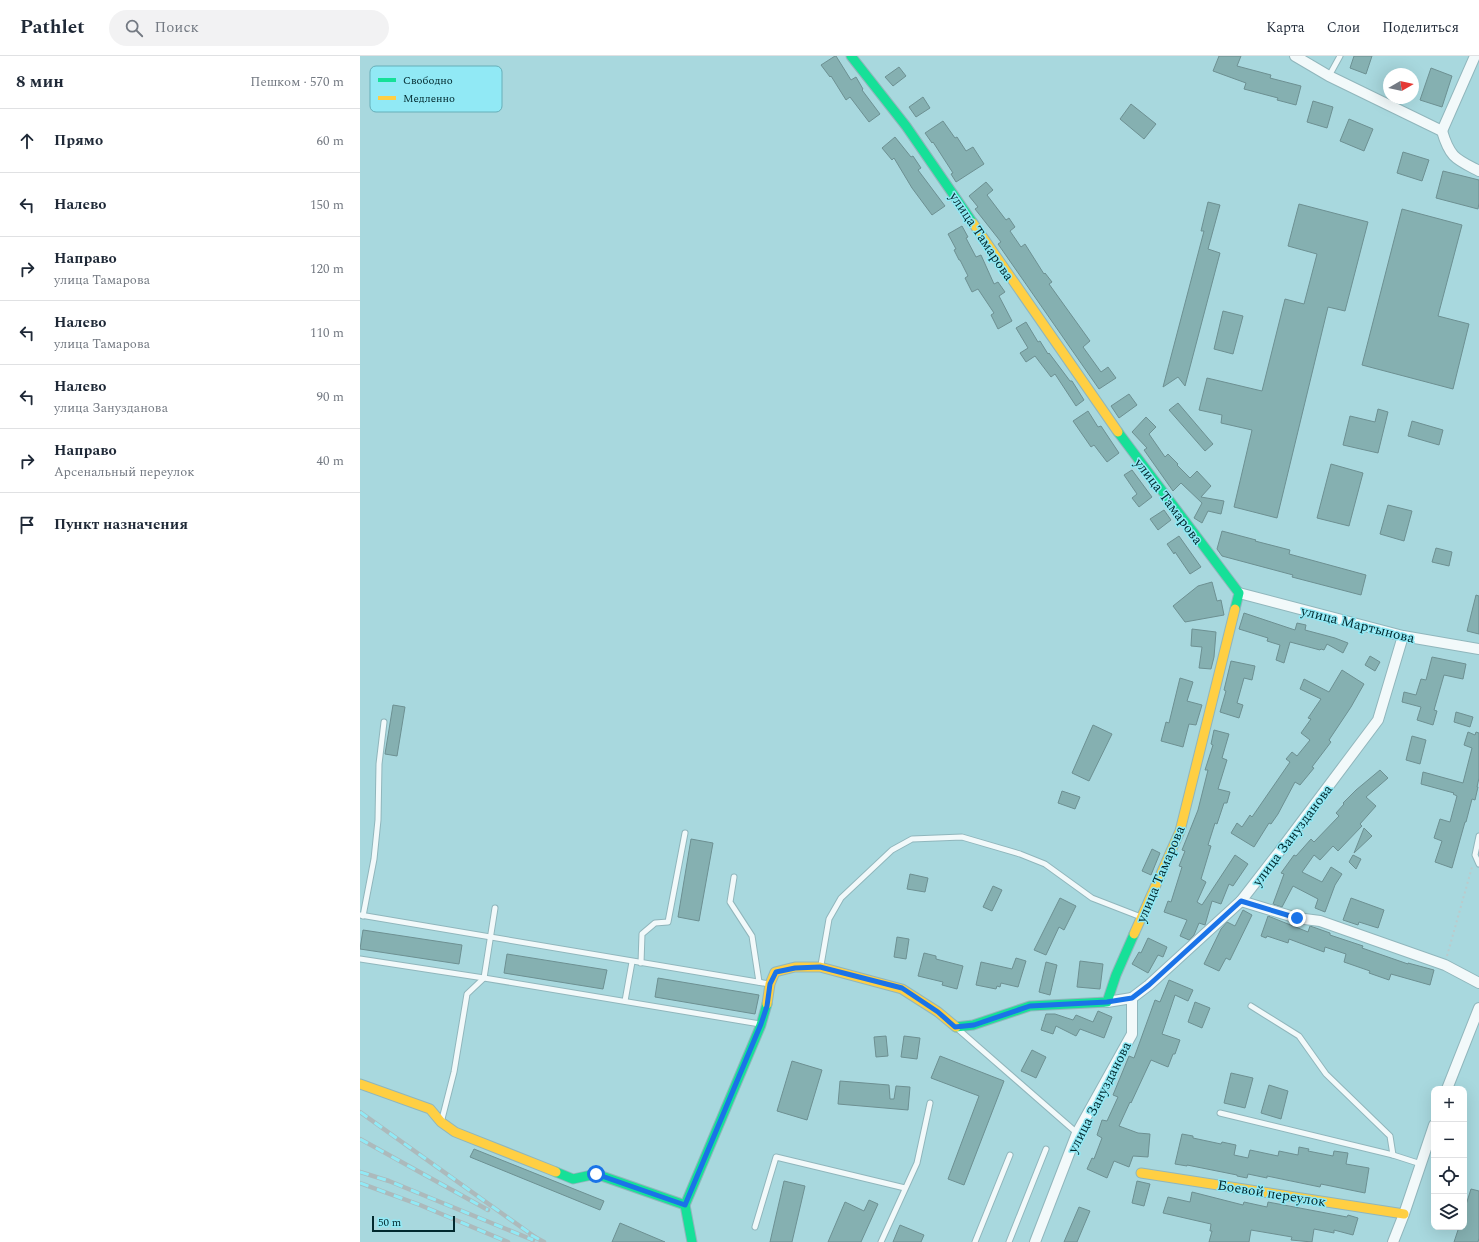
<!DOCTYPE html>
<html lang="ru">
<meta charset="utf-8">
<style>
body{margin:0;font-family:Spectral,serif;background:#f2f2f3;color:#1f2937}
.controls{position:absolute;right:12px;bottom:12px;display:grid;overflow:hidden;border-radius:8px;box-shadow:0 4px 16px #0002}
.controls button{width:36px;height:36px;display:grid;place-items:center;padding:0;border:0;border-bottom:1px solid #e0e1e3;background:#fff;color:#1f2937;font:20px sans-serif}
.compass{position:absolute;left:1023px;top:12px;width:36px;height:36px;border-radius:50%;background:#fff;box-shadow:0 4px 16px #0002;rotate:81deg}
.scale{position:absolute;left:12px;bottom:10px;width:83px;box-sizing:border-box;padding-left:4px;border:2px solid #01292e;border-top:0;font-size:11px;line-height:14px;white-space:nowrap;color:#01292e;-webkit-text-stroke:3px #91e9f5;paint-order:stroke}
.stop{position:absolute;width:12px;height:12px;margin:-9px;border:3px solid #1a73e8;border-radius:50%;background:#fff}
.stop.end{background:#1a73e8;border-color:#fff;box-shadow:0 1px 4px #0008}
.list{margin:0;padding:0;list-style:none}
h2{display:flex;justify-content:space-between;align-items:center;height:52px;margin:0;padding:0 16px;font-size:17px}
h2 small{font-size:13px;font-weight:400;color:#747a83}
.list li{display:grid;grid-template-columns:26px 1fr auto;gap:12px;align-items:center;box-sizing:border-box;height:64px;padding:0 16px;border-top:1px solid #e0e1e3}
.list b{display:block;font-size:15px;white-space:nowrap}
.list p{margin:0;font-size:13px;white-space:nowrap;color:#747a83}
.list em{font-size:13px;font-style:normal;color:#747a83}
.icon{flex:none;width:22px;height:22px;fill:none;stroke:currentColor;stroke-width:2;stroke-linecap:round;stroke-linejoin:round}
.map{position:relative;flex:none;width:1119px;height:1186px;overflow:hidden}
header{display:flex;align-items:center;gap:24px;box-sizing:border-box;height:56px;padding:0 20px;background:#fff;border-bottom:1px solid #e0e1e3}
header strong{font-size:19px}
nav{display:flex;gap:22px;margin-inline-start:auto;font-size:14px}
.search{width:280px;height:36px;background:#f2f2f3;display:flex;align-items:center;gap:10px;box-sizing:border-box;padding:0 14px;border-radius:22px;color:#747a83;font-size:15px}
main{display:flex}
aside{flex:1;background:#fff}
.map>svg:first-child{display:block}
.building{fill:#85b0b1;stroke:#6d9092}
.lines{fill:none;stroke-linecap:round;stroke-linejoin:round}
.lane-casing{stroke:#90b6bc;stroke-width:7}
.street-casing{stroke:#90b6bc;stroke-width:12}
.fast-casing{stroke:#90b6bc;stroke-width:11}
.slow-casing{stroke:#90b6bc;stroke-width:11}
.path{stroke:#bbcacc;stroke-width:2;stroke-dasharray:2 3;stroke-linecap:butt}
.lane{stroke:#f2f9fa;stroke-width:5}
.street{stroke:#f2f9fa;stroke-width:10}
.fast{stroke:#16e098;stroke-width:9}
.slow{stroke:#ffcf43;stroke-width:9}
.rail-casing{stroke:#acbabc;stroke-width:4.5}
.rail{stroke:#91e9f5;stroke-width:3;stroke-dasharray:9;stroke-linecap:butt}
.route{stroke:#1a73e8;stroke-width:5}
.labels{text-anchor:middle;stroke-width:3;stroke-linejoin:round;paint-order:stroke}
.street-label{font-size:14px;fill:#01292e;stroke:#91e9f5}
.key{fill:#91e9f5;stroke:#66afb9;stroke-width:1}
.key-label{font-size:11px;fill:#01292e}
</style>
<header>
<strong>Pathlet</strong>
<div class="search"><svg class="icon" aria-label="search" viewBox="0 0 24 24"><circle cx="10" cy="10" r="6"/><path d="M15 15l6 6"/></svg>Поиск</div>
<nav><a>Карта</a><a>Слои</a><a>Поделиться</a></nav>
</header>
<main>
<aside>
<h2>8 мин<small>Пешком · 570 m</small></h2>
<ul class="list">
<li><svg class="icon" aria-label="ahead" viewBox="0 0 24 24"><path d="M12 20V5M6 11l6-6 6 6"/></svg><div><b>Прямо</b></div><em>60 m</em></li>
<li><svg class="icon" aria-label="left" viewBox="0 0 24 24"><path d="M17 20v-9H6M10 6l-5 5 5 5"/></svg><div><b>Налево</b></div><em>150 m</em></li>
<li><svg class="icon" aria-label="right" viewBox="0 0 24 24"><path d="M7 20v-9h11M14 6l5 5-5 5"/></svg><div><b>Направо</b><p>улица Тамарова</p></div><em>120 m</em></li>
<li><svg class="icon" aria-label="left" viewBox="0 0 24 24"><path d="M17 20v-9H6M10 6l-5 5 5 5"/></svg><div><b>Налево</b><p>улица Тамарова</p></div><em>110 m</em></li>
<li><svg class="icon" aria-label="left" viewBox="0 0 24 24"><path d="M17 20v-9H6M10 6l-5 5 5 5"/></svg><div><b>Налево</b><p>улица Занузданова</p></div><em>90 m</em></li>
<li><svg class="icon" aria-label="right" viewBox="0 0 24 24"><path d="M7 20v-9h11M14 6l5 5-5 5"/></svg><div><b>Направо</b><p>Арсенальный переулок</p></div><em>40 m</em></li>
<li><svg class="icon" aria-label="arrive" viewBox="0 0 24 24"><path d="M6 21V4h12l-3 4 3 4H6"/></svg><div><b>Пункт назначения</b></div></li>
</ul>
</aside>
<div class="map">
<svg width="1119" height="1186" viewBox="0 0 1119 1186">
<rect width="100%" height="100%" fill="#a8d8de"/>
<!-- building -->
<g class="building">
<polygon points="475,0 476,0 491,24 496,21 503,33 502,34 520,58 509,66 490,41 486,44 471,20 470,21 461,9"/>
<polygon points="859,0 881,0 877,10 911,19 910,22 941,30 936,49 917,44 918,42 884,33 886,27 853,15"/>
<polygon points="994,0 1012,0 1006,18 990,12"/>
<polygon points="539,11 546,20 533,30 525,21"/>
<polygon points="1071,12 1092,20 1082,51 1060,44"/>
<polygon points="563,41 570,52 556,61 549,51"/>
<polygon points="953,45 973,51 967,72 947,66"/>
<polygon points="771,48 796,68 784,83 760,63"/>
<polygon points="989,63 1013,73 1004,95 980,85"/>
<polygon points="583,65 595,82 597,81 606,95 613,91 624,108 596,126 591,118 593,117 573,86 572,87 565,77"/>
<polygon points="535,81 551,101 553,100 561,112 558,114 585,150 572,159 552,132 534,102 532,104 522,92"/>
<polygon points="1043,96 1069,104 1062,125 1037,117"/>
<polygon points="1083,115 1119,124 1119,147 1118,153 1076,142"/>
<polygon points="626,126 633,134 627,139 646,164 649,162 655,171 650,175 661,191 665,188 684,218 685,217 692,226 689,228 730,285 723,291 741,316 748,311 756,322 739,333 638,188 641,186 615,153 618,151 609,140"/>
<polygon points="848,146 860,149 848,193 860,197 825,330 818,321 803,331 844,175 841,175"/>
<polygon points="939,148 1008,166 985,255 968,251 917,462 874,451 892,374 861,367 862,359 839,354 847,322 902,335 925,243 944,248 957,198 928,190"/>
<polygon points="1042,153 1102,169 1078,260 1109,268 1093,333 1002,309"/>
<polygon points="602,170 608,181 606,182 616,201 621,199 634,228 638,226 645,236 639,240 652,265 638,273 631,259 634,257 618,233 612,236 605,222 608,220 600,204 599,204 594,194 596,193 588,178"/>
<polygon points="863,255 883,260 873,298 854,293"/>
<polygon points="666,266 678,286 680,285 688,298 689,297 710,325 712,325 724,344 716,350 695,318 691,321 675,300 666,306 660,297 668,292 656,272"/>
<polygon points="769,338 777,349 759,362 751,350"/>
<polygon points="818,347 853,388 845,395 809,354"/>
<polygon points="1018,353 1028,356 1018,397 983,389 990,360 1015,366"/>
<polygon points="728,355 738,371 741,370 759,397 747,406 734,389 731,391 713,365"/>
<polygon points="786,361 796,371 789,378 805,401 808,398 818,408 817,409 830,422 837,415 851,430 841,441 864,445 861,458 848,455 842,467 834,462 842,447 821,427 813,435 784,394 787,392 772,376"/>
<polygon points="1052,365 1083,374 1079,389 1048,380"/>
<polygon points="971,408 1003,417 989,470 957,462"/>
<polygon points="772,414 792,441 779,451 772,442 777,438 764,419"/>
<polygon points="1028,449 1052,455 1044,485 1020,478"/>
<polygon points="804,454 811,464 798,474 790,463"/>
<polygon points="862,475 896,484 895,485 930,494 929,498 1006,519 1001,539 932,521 933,519 862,500 857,493"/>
<polygon points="819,480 841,511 830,518 815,496 814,498 807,488"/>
<polygon points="1076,492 1092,496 1089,510 1072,506"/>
<polygon points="852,526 857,545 861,544 864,559 825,566 813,550 838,530"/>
<polygon points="1116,539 1119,540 1119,578 1107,575"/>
<polygon points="884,557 935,574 937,567 946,569 945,574 975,582 988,587 983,597 967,588 964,594 961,593 960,594 930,586 924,607 916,604 920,589 907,585 908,582 879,573"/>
<polygon points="832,573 856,576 854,601 851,613 839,612 842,591 831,590"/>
<polygon points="1010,600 1020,606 1015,615 1005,609"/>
<polygon points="1072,601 1106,608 1103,623 1084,619 1074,654 1077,655 1073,669 1057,664 1061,651 1042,646 1044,636 1056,639 1061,623 1066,624"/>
<polygon points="871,605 895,610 892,624 884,622 877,647 883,649 879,662 860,656 866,635 864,634"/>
<polygon points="982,614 1004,628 991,651 969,684 971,686 952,711 954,712 940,729 935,726 918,758 911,768 909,767 894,791 871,777 877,767 882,771 890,759 892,761 930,706 926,703 932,696 937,700 950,684 941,677 951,663 948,662 961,643 940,633 944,623 969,636"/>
<polygon points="820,622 833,626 827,645 842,649 836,669 829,668 823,691 801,685 806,666 809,667"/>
<polygon points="33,649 45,651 37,700 25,698"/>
<polygon points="1096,656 1113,661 1110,671 1094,666"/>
<polygon points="733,669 752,678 729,725 712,717"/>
<polygon points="854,674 869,678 862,702 867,704 858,733 870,736 867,747 864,747 857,768 855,767 848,789 851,790 841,823 846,826 837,846 842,849 875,799 888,808 873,830 869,828 861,848 852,845 845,869 839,867 834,879 829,884 820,880 827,864 804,856 808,845 811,846 822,811 819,810 825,795 822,794 838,754 848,714 845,714 853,689 851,688"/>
<polygon points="1108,676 1115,679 1116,676 1119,677 1119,722 1117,731 1118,731 1115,744 1112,743 1106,766 1105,766 1092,812 1075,806 1082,785 1074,782 1080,763 1090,766 1097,740 1093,738 1094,737 1061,728 1063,716 1103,727 1112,692 1104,689"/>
<polygon points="1052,680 1066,684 1060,708 1046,704"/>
<polygon points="1020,714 1028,722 1006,741 1016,750 1000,768 1002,770 978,795 973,790 960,804 954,799 942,816 962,826 971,811 982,818 975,829 965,856 955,852 958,843 933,830 922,851 913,848 924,818 921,817 934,799 936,800 951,783 954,786 979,760 976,757 984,748 983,747 996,734"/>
<polygon points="702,735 720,741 715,753 698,747"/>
<polygon points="1004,772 1012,780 994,797"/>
<polygon points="331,783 353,787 339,865 318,861"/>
<polygon points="792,793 800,797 791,819 782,815"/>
<polygon points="993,799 1001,803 996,813 989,806"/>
<polygon points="550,818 568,822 565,836 547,833"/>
<polygon points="633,830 642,834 632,855 623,851"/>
<polygon points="700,842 716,850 704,874 699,871 686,899 674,894"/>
<polygon points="991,842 1024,854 1018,872 999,866 998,869 983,864"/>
<polygon points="883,854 892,859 870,904 866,902 859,915 844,908 861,873 867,866 875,870"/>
<polygon points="908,860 948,876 950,870 953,871 970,877 970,879 1003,890 1002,892 1048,908 1048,907 1074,914 1070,929 1031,918 1029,924 1009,917 1010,915 984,906 986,898 965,891 964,896 929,883 928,887 907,880 906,882 901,880"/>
<polygon points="3,874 102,889 99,908 0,893"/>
<polygon points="537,881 549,883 546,903 534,901"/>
<polygon points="788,882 807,891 803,901 798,899 788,917 772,908 779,896 781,897"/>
<polygon points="564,897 576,900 576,903 603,910 597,933 582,929 583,926 558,920"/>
<polygon points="147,898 247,914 243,933 144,917"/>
<polygon points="656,902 666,905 658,931 641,927 640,931 637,930 636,933 616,929 621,906 652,913"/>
<polygon points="720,905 743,908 740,933 717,931"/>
<polygon points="686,906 697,909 690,939 679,936"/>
<polygon points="298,922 399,939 395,958 295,941"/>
<polygon points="809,924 833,934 828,945 815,939 802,978 820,984 815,998 813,998 808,1011 791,1004 771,1047 770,1046 759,1070 778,1077 790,1078 788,1101 773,1100 769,1111 754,1105 747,1122 727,1113 732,1102 734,1103 742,1082 737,1079 742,1064 747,1065 758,1041 753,1039 769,1000 774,1002 795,944 800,946"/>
<polygon points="835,946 850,952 842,972 828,966"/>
<polygon points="738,955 752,961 744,982 720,973 716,980 696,970 693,978 681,974 686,958 695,958 713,964 716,959 733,966"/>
<polygon points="526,980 528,1000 516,1001 514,981"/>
<polygon points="544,980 560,982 557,1003 541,1001"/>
<polygon points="672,994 686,1001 676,1022 661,1015"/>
<polygon points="580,1000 644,1025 604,1129 588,1123 619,1040 571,1022"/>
<polygon points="432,1005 462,1014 447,1064 417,1055"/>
<polygon points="871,1017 893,1022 885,1052 864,1047"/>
<polygon points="480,1025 529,1029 530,1043 534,1043 536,1030 550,1031 548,1054 478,1048"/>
<polygon points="909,1029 928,1035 921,1063 901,1057"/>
<polygon points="822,1078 833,1080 833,1082 861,1088 862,1086 876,1089 874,1099 888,1102 890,1094 918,1100 919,1095 938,1099 939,1091 949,1093 948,1095 973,1100 974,1095 988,1097 986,1108 1009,1112 1005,1137 961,1128 960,1131 907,1120 907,1122 888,1118 887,1122 877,1120 877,1119 827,1109 827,1110 815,1108"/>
<polygon points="114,1093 244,1145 240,1154 110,1101"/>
<polygon points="424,1125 445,1130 432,1186 410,1186"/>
<polygon points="777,1125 790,1128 784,1150 772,1147"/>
<polygon points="1111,1133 1119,1135 1119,1182 1118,1186 1094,1186 1099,1171 1104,1171 1104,1155"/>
<polygon points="832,1136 883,1149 884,1146 907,1151 908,1146 987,1161 988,1159 998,1162 993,1179 974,1174 974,1177 954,1173 952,1186 931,1184 932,1181 891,1174 889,1186 849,1186 852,1175 850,1175 851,1168 803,1157 808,1141 830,1146"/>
<polygon points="509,1144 518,1148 501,1186 468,1186 485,1146 504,1155"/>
<polygon points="719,1151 730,1155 717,1186 704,1186"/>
<polygon points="260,1167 305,1186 252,1186"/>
<polygon points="540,1169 564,1179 561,1186 533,1186"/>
</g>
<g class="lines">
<defs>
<g id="lane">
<polyline points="969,20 980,0"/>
<polyline points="1119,780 1115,799 1119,808"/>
<polyline points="374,821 370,846 392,880 399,926"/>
<polyline points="0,859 409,928"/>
<polyline points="3,860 14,803 18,764 19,708 24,666"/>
<polyline points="0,903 124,922 400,968"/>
<polyline points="281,907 282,878 295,867 308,866 325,777"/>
<polyline points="461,909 469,863 481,842 532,794 552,783 602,781 660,798 685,808 732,842 781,861"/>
<polyline points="265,945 272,906"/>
<polyline points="891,950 939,980 966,1018 1030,1080 1033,1099"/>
<polyline points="599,974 717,1077"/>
<polyline points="860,1057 1033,1099 1061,1108"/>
<polyline points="82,1063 94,1016 107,938 124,922 135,852"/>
<polyline points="395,1171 416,1101 545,1132"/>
<polyline points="521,1186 557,1107 570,1047"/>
<polyline points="615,1186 650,1099"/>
<polyline points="649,1186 686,1093"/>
</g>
<g id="street">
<polyline points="935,0 969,20 1082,75"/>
<polyline points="1082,75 1115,0"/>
<path d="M 1082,75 C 1090,102 1096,103 1119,115"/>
<polyline points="879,537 1043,580 1119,593"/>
<polyline points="881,845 937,862 960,865 1085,909 1119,927"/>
<polyline points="747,946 772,942"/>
<polyline points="1087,1033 1119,952"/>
<polyline points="675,1186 717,1077 772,978 772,942 789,929 881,845 919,796 1018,664 1043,580"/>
<polyline points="1033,1186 1044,1158 1074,1069"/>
</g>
<g id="fast">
<polyline points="491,0 546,70 613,167"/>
<polyline points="758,376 879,537 875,553"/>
<polyline points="596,971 613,969 670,950 747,946 756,919 774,878"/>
<polyline points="196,1116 213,1123 236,1118 325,1149"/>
<polyline points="332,1186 325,1149 401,969 407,948"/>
</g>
<g id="slow">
<polyline points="613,167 758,376"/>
<polyline points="774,878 820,775 875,553"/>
<polyline points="407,948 410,928 415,916 435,911 460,911 542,933 578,956 596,971"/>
<polyline points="0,1028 70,1053 81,1066 95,1076 196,1116"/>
<polyline points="781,1117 1044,1158"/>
</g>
</defs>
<!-- lane casing -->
<use href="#lane" class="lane-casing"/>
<!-- street casing -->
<use href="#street" class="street-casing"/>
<!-- fast casing -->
<use href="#fast" class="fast-casing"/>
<!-- slow casing -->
<use href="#slow" class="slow-casing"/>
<!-- path -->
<polyline class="path" points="1087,900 1112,811"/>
<!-- lane -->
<use href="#lane" class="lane"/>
<!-- street -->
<use href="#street" class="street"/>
<!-- fast -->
<use href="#fast" class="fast"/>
<!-- slow -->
<use href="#slow" class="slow"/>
<defs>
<g id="rail">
<polyline points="0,1056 175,1181"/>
<polyline points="0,1083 128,1154"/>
<polyline points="0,1116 29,1125 173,1184"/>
<polyline points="0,1127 60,1149 148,1186"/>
<polyline points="171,1179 184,1186"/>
</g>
</defs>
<!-- rail casing -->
<use href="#rail" class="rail-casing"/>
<!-- rail -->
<use href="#rail" class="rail"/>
</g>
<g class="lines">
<!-- route -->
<polyline class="route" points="236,1118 325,1149 401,968 407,950 410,928 416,916 435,912 460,911 542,932 578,956 595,971 614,969 670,950 747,946 772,942 789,929 881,845 937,862"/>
</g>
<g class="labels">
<!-- street labels -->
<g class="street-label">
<text transform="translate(622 180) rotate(56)" y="5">улица Тамарова</text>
<text transform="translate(809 445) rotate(53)" y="5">улица Тамарова</text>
<text transform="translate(998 568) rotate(14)" y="5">улица Мартынова</text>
<text transform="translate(932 779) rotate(-53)" y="5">улица Занузданова</text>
<text transform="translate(800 818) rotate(-67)" y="5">улица Тамарова</text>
<text transform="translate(739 1041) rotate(-63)" y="5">улица Занузданова</text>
<text transform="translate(912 1137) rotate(9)" y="5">Боевой переулок</text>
</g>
</g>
<!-- legend -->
<rect x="10" y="10" width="132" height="46" rx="6" class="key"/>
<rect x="18" y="22" width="18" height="4" fill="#16e098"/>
<rect x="18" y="40" width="18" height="4" fill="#ffcf43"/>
<g class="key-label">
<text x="43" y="28">Свободно</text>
<text x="43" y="46">Медленно</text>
</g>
</svg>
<div class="controls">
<button>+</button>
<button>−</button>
<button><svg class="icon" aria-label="locate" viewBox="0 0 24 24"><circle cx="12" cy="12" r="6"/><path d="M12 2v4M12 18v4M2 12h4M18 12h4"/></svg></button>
<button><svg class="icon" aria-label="layers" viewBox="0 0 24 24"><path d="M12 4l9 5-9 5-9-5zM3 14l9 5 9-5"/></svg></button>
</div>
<svg class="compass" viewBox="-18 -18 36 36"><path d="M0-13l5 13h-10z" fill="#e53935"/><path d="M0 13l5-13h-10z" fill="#747a83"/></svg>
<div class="scale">50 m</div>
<div class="stop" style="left:236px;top:1118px"></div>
<div class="stop end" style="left:937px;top:862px"></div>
</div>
</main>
